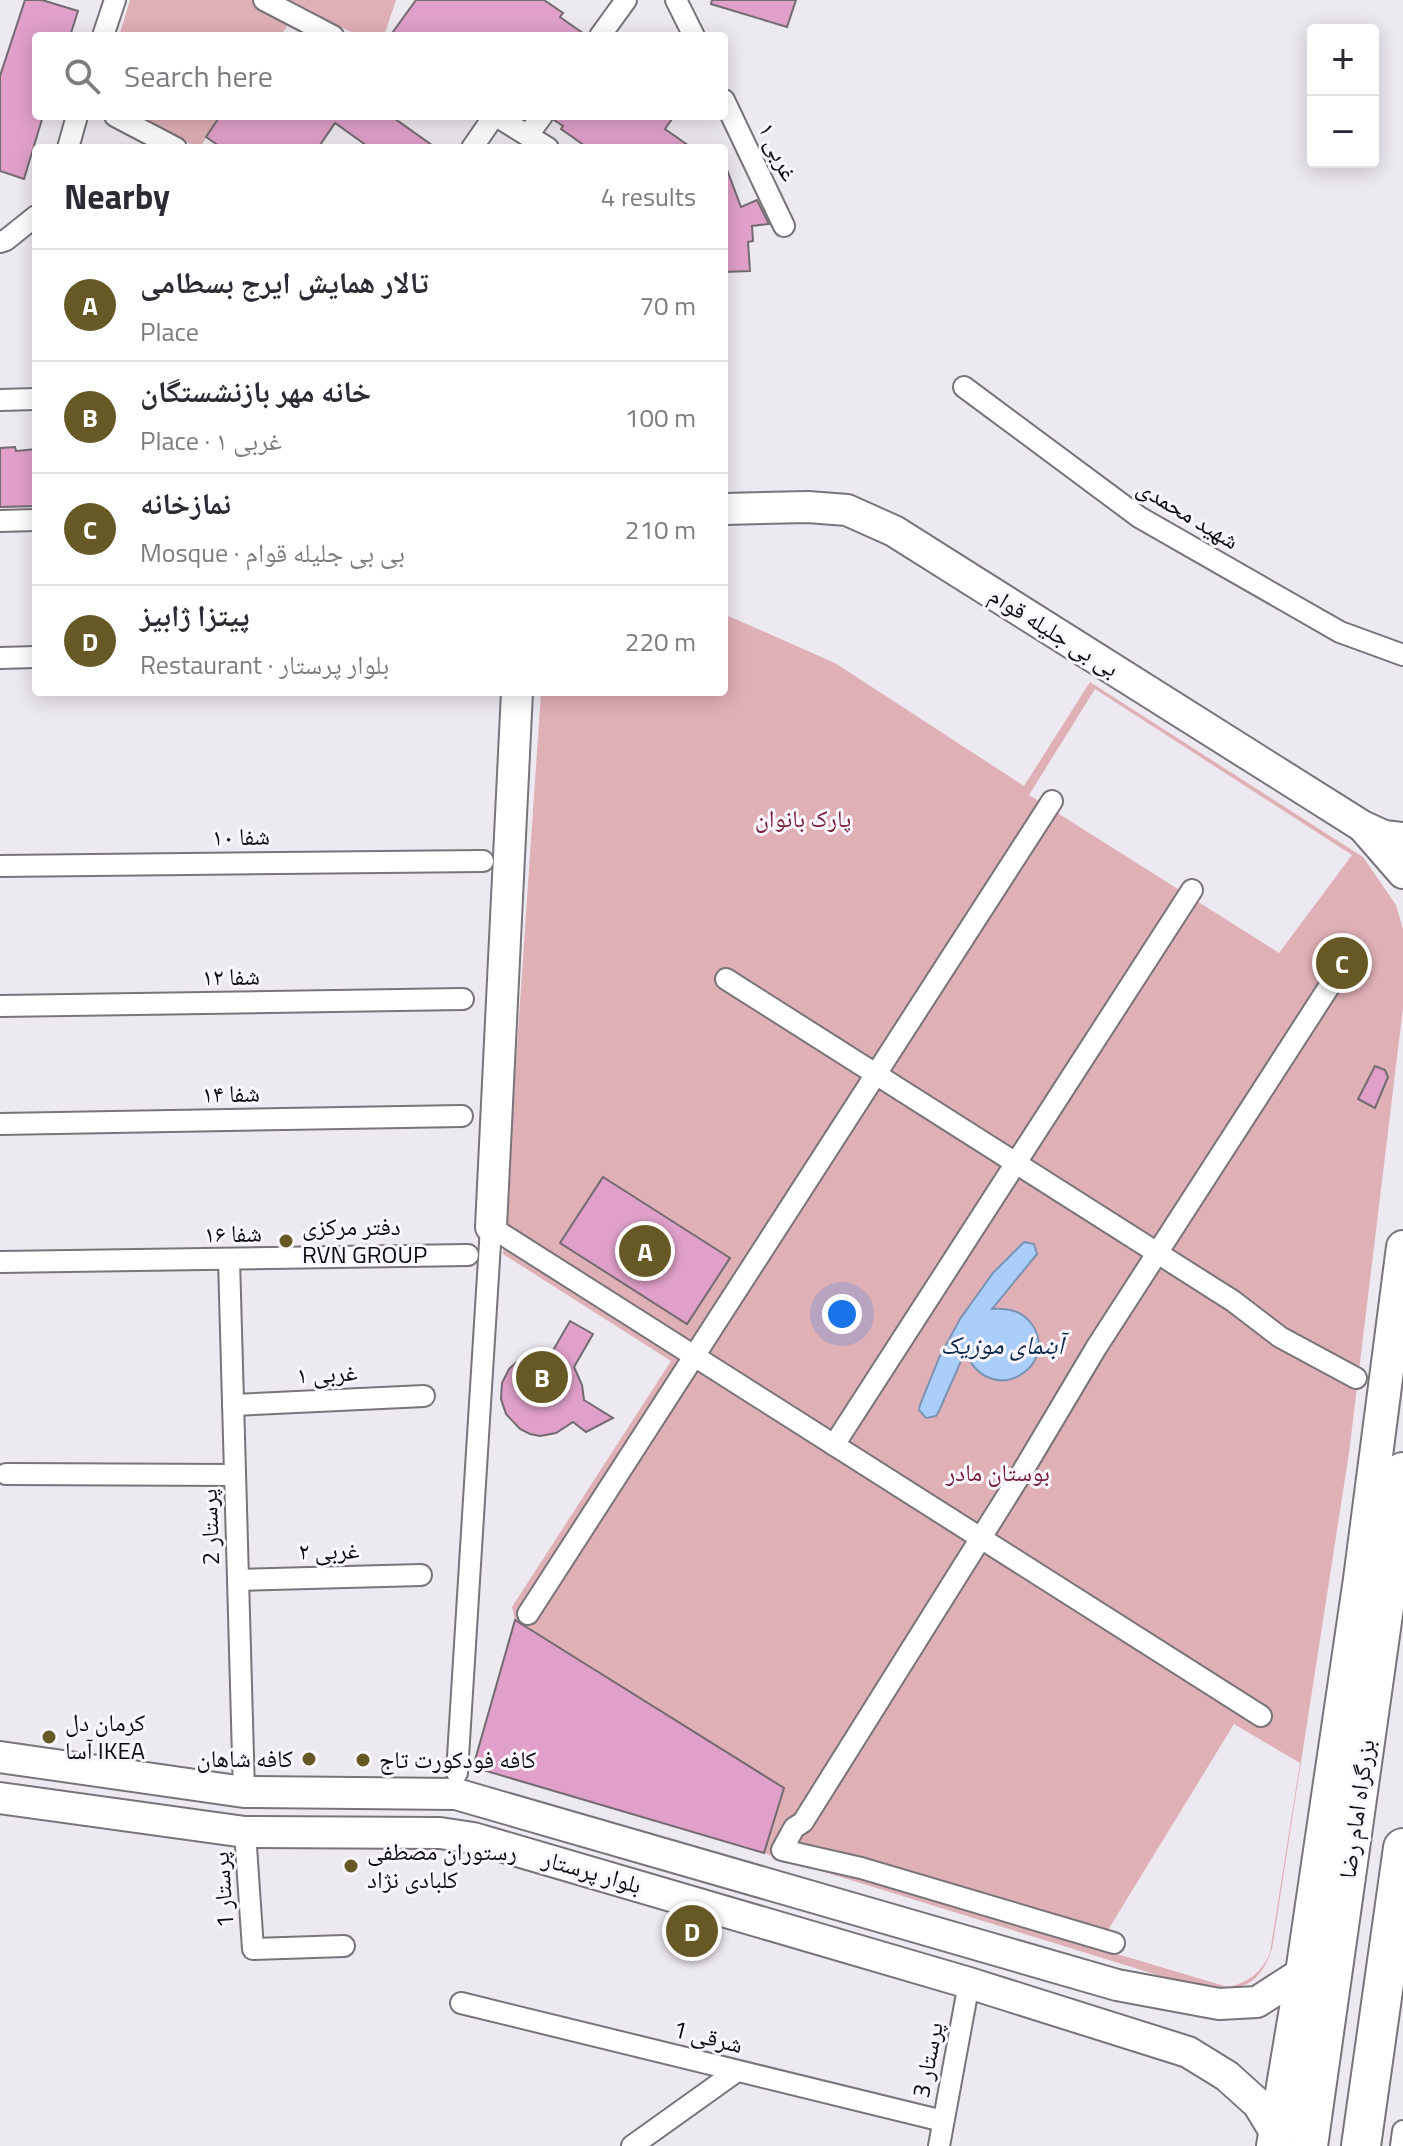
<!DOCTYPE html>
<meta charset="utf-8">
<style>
body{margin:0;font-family:"Titillium Web","Noto Naskh Arabic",sans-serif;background:#f7f7f7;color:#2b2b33}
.controls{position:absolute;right:24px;top:24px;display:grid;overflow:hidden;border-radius:8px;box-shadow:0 4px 20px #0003}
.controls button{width:72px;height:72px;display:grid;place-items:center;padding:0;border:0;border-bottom:2px solid #e1e1e2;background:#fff;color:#2b2b33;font:40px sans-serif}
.you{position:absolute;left:842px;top:1314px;width:28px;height:28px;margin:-20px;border:6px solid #fff;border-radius:50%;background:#1a73e8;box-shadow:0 0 0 12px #1a73e833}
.badge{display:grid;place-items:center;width:52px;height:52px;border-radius:50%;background:#675926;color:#fff;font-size:26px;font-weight:700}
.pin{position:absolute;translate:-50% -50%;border:4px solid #fff;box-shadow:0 2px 8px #0006}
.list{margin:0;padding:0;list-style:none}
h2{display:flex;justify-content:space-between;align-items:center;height:104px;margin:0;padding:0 32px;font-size:34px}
h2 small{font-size:26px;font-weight:400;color:#7c7c81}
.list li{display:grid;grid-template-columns:52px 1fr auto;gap:24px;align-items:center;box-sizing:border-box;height:112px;padding:0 32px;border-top:2px solid #e1e1e2}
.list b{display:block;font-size:30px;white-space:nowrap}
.list p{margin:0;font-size:26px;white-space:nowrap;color:#7c7c81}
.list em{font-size:26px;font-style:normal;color:#7c7c81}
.icon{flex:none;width:44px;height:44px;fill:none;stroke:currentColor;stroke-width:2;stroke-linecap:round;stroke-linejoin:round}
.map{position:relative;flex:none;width:1403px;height:2146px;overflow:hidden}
.search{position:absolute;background:#fff;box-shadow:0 4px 20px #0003;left:32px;top:32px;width:696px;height:88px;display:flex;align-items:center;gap:20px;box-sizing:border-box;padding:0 28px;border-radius:8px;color:#7c7c81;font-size:30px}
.panel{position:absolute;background:#fff;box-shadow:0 4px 20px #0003;left:32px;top:144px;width:696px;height:552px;border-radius:8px}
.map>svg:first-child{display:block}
.green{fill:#e0b0b7;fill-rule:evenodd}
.water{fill:#aacdfa;stroke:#7b93b3;stroke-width:2}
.building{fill:#e0a0c9;stroke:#726b70;stroke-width:2}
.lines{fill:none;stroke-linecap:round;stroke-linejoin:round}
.street-casing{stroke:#78747a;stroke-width:24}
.secondary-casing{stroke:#78747a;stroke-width:34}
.primary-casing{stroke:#78747a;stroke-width:36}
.highway-casing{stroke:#78747a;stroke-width:42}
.street{stroke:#fff;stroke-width:20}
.secondary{stroke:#fff;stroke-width:30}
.primary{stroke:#fff;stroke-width:32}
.highway{stroke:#fff;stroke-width:38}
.poi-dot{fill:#675926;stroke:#faf6fd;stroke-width:3}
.labels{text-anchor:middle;stroke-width:6;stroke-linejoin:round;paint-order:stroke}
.street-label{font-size:24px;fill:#0d0c0e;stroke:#faf6fd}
.park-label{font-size:24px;fill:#782038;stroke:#faf6fd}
.poi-label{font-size:24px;fill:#0d0c0e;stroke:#faf6fd;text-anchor:start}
.water-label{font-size:26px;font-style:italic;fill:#0c294c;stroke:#faf6fd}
</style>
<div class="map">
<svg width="1403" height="2146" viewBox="0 0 1403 2146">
<rect width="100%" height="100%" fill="#ede9f0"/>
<!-- green -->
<g class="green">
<polygon points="130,0 396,0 384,36 359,36 301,7 280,36 119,36"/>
<polygon points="132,116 222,116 199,148"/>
<path d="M 724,614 L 835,663 L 1024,786 L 1090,682 L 1363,857 L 1396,905 L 1403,929 L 1403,1008 L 1349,1453 L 1272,1949 C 1257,1993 1234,1991 1193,1986 L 763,1853 L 784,1788 L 515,1620 L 512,1607 L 671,1361 L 503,1254 L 541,692 L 724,692 ZM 1095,689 L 1352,855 L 1279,953 L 1029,795 ZM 1234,1724 L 1300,1763 L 1270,1953 C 1261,1973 1249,1982 1228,1987 L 1097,1948 Z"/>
</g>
<!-- water -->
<path class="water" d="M 1024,1242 L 1034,1244 L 1037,1254 L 992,1309 C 1007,1308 1021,1310 1031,1323 C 1062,1364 992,1412 965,1352 L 939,1411 L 936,1416 L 926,1418 L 919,1410 L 920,1405 L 939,1358 L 960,1319 L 993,1273 Z"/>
<!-- building -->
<g class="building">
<polygon points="25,0 42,0 78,11 70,36 36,36 36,116 43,116 24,179 0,171 0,76"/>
<polygon points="416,0 544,0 563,13 560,17 587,36 390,36"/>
<polygon points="712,0 796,0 787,27 711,4"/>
<polygon points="220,116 391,116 436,148 370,148 335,123 318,148 222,148 206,137"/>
<polygon points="555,116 674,116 665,129 692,148 588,148 561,129 563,126 554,120"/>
<polygon points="726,167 741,207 757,200 769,224 752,226 753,241 748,242 750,271 724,272"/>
<polygon points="15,447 16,451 36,449 36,506 0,507 0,448"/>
<polygon points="1375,1066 1385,1070 1388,1077 1375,1108 1358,1099"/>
<polygon points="603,1177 730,1258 687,1324 560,1243"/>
<polygon points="570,1321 593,1334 574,1367 582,1385 584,1400 613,1418 586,1432 573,1422 556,1433 540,1436 530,1434 520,1429 506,1414 501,1399 502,1383 509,1369 520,1359 535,1354 551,1354"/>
<polygon points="515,1620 784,1788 764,1853 473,1767"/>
</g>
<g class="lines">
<defs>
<g id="street">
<polyline points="264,0 333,36"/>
<polyline points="676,0 694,36"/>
<polyline points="103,36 115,0"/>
<polyline points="600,36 626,0"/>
<polyline points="724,100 784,226"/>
<polyline points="115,116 176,148"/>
<polyline points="496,116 548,148"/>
<polyline points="528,135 542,116"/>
<polyline points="68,148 77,116"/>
<polyline points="472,148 494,116"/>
<polyline points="0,242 6,240 36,216"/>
<polyline points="964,387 1139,517 1340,632 1403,655"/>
<polyline points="0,400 36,399"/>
<polyline points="0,521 36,520"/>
<polyline points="0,658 36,657"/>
<polyline points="0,866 483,861"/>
<polyline points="726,979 1233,1301 1280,1337 1356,1378"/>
<polyline points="0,1006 463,999"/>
<polyline points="0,1124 462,1116"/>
<polyline points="229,1260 244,1792"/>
<polyline points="0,1262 468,1255"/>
<polyline points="233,1405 424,1396"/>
<polyline points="834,1445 1192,890"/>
<polyline points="6,1474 235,1475"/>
<polyline points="238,1580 421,1575"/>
<polyline points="528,1614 1052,801"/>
<polyline points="457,1773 491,1227 1261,1716"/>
<polyline points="245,1832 253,1949 344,1946"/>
<polyline points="1114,1943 861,1868 782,1850 794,1828 803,1822 1024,1469 1096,1348 1334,979"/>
<polyline points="461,2003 943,2121"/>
<polyline points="632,2146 737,2071"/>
<polyline points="939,2146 969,1983"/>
<polyline points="1401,2146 1403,2131"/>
</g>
<g id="secondary">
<polyline points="724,509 808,507 847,510 894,531 1362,826 1384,836 1403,838"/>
<polyline points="1363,827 1403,873"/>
<polyline points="491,1227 517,692"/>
<polyline points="0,1757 244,1792 456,1794 1117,1985 1219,2004 1257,2002 1302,1973"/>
<polyline points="0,1798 245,1832 440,1833 473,1838 969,1983 1188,2052 1227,2076 1258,2104 1275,2132"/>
</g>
<polyline id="primary" points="1273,2146 1302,1973 1360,1579 1403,1247"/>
<g id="highway">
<polyline points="1308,2146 1403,1472"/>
<polyline points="1361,2146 1403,1848"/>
</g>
</defs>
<!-- street casing -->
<use href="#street" class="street-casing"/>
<!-- secondary casing -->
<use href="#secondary" class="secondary-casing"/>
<!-- primary casing -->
<use href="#primary" class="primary-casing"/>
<!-- highway casing -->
<use href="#highway" class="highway-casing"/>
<!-- street -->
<use href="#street" class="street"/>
<!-- secondary -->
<use href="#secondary" class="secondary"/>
<!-- primary -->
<use href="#primary" class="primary"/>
<!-- highway -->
<use href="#highway" class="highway"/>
</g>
<!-- markers -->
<g class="poi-dot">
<circle cx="286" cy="1241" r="8"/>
<circle cx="49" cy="1737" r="8"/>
<circle cx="309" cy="1759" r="8"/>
<circle cx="363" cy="1760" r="8"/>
<circle cx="351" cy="1866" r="8"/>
</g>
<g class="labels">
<!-- street labels -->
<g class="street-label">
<text transform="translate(778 152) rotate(65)" y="8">غربی ۱</text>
<text transform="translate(1188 514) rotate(31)" y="8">شهید محمدی</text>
<text transform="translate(1054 632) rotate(32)" y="8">بی بی جلیله قوام</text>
<text transform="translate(241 837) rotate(-1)" y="8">شفا ۱۰</text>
<text transform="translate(231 977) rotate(-1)" y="8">شفا ۱۲</text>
<text transform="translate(231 1094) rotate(-1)" y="8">شفا ۱۴</text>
<text transform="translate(233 1234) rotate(-1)" y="8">شفا ۱۶</text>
<text transform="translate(327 1374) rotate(-3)" y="8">۱ غربی</text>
<text transform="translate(210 1527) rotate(-92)" y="8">پرستار 2</text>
<text transform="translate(329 1551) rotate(-1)" y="8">۲ غربی</text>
<text transform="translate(1357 1809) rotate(-82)" y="8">بزرگراه امام رضا</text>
<text transform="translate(592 1872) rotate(16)" y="8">بلوار پرستار</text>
<text transform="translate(223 1890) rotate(-94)" y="8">پرستار 1</text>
<text transform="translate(708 2037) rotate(14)" y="8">شرقی 1</text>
<text transform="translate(928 2060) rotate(-79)" y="8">پرستار 3</text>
</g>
<!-- park labels -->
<g class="park-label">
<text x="803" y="827">پارک بانوان</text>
<text x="998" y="1481">بوستان مادر</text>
</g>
<!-- poi labels -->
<g class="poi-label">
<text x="302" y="1235">دفتر مرکزی<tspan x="302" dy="28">RVN GROUP</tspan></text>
<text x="65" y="1731">کرمان دل<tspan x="65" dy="28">آسا IKEA</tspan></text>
<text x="293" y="1767" text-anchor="end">کافه شاهان</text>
<text x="379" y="1768">کافه فودکورت تاج</text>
<text x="367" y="1860">رستوران مصطفی<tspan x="367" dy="28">کلبادی نژاد</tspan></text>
</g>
<!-- water labels -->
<g class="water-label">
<text x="1002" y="1354">آبنمای موزیک</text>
</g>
</g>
</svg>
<div class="controls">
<button>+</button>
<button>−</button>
</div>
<div class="you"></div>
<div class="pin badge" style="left:645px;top:1251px">A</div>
<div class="pin badge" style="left:542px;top:1377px">B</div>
<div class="pin badge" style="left:1342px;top:963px">C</div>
<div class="pin badge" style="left:692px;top:1931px">D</div>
<div class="search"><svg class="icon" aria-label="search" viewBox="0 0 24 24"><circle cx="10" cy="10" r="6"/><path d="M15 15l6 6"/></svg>Search here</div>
<section class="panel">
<h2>Nearby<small>4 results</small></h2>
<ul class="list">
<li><span class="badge">A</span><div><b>تالار همایش ایرج بسطامی</b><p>Place</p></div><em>70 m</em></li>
<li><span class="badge">B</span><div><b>خانه مهر بازنشستگان</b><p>Place · ۱ غربی</p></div><em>100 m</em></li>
<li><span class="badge">C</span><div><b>نمازخانه</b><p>Mosque · بی بی جلیله قوام</p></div><em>210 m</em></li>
<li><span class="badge">D</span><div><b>پیتزا ژابیز</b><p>Restaurant · بلوار پرستار</p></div><em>220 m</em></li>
</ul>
</section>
</div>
